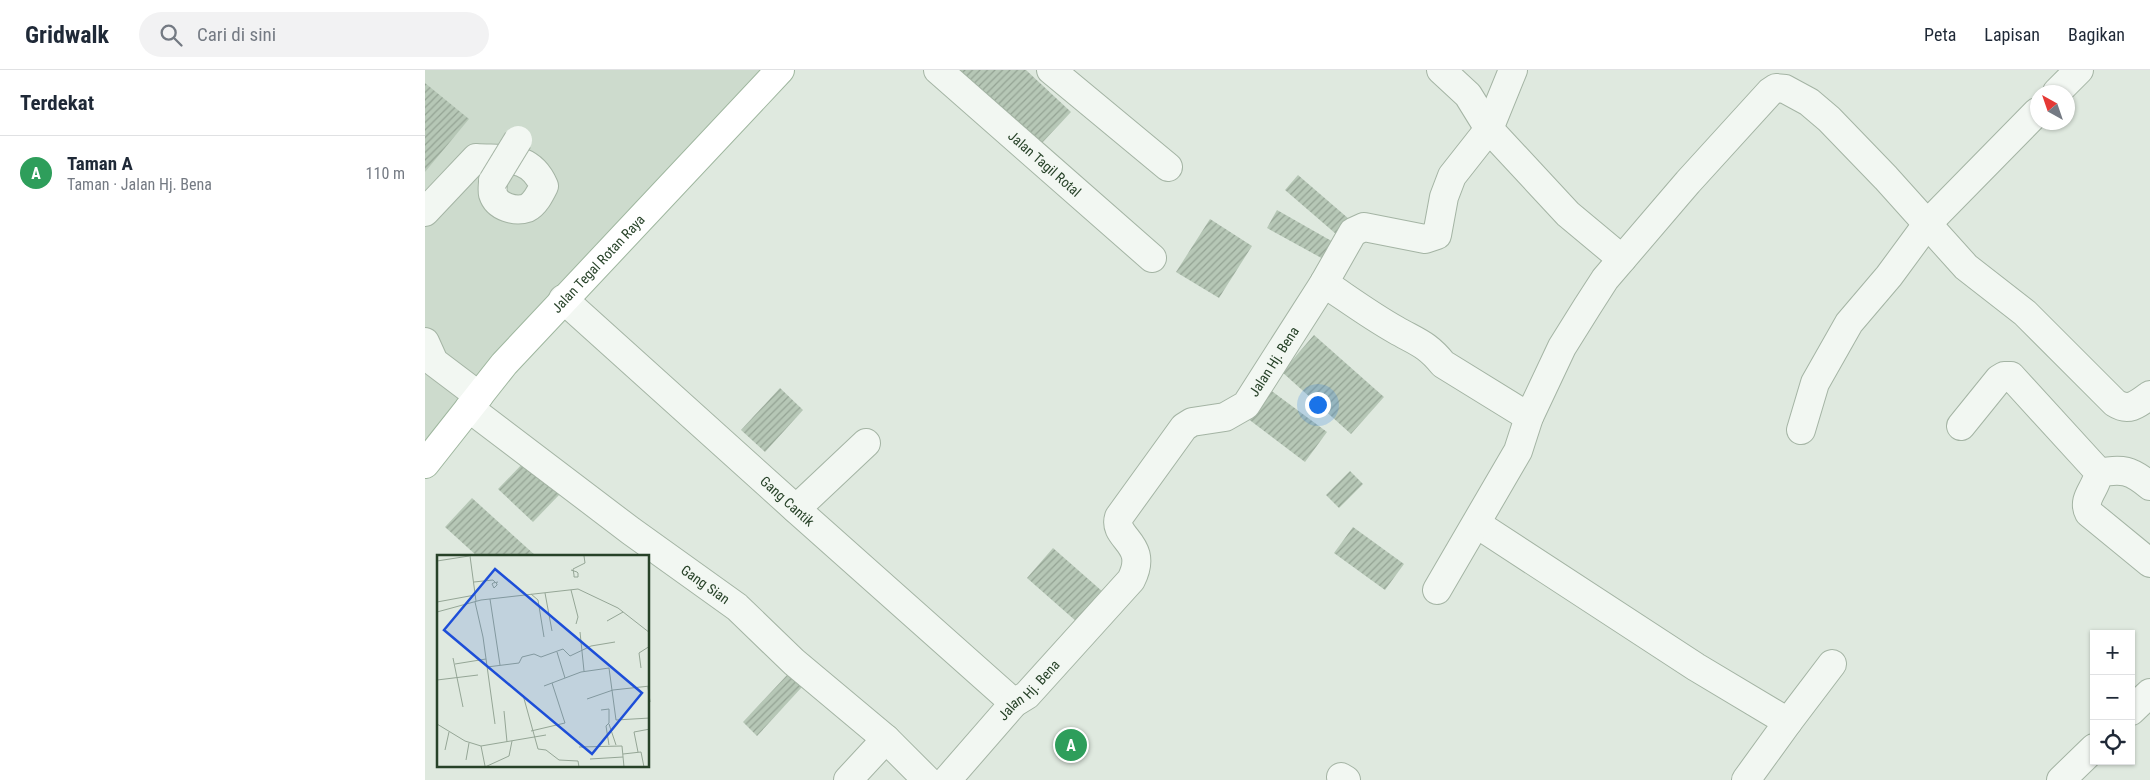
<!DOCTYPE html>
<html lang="id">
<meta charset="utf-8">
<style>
body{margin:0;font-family:"Roboto Condensed",sans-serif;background:#f2f2f3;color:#1f2937}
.controls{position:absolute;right:15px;bottom:15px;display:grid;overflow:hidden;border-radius:0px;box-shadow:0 1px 4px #0004}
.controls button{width:45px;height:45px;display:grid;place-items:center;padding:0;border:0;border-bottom:1px solid #e0e1e3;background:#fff;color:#1f2937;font:25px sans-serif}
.compass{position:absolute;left:1605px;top:15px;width:45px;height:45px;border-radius:50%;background:#fff;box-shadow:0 1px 4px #0004;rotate:320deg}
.you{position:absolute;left:892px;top:334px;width:18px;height:18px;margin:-12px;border:4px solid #fff;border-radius:50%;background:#1a73e8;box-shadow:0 0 0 8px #1a73e833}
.badge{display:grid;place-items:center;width:32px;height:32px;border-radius:50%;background:#643cd6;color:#fff;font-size:16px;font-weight:700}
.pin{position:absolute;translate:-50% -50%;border:2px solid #fff;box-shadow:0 1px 5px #0006}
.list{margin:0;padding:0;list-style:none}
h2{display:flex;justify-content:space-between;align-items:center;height:65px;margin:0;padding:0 20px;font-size:21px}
h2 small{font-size:16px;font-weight:400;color:#747a83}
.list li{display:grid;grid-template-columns:32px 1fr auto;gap:15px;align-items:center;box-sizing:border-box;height:75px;padding:0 20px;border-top:1px solid #e0e1e3}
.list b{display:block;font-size:19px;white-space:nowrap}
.list p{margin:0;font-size:16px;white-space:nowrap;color:#747a83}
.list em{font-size:16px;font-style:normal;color:#747a83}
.icon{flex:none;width:28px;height:28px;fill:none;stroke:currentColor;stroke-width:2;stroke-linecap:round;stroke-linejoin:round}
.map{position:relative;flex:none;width:1725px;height:710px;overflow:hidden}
header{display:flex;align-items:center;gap:30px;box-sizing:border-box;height:70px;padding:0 25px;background:#fff;border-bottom:1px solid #e0e1e3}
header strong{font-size:24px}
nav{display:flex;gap:28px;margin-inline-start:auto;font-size:18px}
.search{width:350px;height:45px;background:#f2f2f3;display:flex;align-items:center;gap:12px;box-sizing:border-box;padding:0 18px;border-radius:28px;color:#747a83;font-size:19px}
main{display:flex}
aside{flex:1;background:#fff}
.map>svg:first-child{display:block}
.built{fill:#cddbcd}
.building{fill:url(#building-hatch)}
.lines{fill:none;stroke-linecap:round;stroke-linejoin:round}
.minor-casing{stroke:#a4b4a4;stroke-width:30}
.major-casing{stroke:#9eb69e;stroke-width:30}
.minor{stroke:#f2f7f2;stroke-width:28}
.major{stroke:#fff;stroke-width:28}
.minor-bridge-casing{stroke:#a4b4a4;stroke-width:30;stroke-linecap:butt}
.minor-bridge{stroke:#f2f7f2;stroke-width:28}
.labels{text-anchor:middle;stroke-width:4.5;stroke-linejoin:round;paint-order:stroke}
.street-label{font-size:14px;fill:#274228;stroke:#eff7ef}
.inset-road{fill:none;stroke:#95a696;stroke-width:1}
.view{fill:#1d4ed8;fill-opacity:0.15;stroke:#1d4ed8;stroke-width:2.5}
.inset-edge{fill:none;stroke:#274228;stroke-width:2.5}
</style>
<header>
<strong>Gridwalk</strong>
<div class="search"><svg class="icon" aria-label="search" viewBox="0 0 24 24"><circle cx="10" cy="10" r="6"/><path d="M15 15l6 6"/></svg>Cari di sini</div>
<nav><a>Peta</a><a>Lapisan</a><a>Bagikan</a></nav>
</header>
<main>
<aside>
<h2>Terdekat<small></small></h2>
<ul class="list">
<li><span class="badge" style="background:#2e9e5b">A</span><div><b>Taman A</b><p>Taman · Jalan Hj. Bena</p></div><em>110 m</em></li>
</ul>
</aside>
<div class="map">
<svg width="1725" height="710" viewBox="0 0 1725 710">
<defs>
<pattern id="building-hatch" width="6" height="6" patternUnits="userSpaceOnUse" patternTransform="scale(1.25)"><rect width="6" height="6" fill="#b6c7b6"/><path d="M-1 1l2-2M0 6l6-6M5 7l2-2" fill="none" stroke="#94a394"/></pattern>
</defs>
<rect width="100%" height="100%" fill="#dfe9df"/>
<!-- built -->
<polygon class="built" points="0,0 365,0 0,378"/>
<!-- building -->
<g class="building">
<polygon points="535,0 601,0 646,42 616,74"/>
<polygon points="0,13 44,49 0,102"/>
<polygon points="873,105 924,149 911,164 860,120"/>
<polygon points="852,140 910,173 900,190 842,158"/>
<polygon points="785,149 827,176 794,228 751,202"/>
<polygon points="889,265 959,327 926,364 857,302"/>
<polygon points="355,318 378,340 340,382 316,360"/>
<polygon points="844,319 902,362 880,392 822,348"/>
<polygon points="101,390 135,424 108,452 73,419"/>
<polygon points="925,401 938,414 914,438 901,425"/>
<polygon points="47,428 111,486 52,486 20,457"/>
<polygon points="928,457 979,494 960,520 909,483"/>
<polygon points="628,478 678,522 652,552 602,508"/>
<polygon points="363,604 377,617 332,666 318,652"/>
</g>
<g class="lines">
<defs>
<g id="minor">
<path id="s1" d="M 513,0 L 727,188"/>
<polyline points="626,0 743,97"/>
<polyline points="1016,0 1043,25 1064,59 1143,144 1197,189"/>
<polyline points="1632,22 1654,0"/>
<path d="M 0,142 L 51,88 C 81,90 105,84 119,116 C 115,124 110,134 102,138 C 90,142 72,137 68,124 C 67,120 68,115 68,111"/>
<path d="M 899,213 C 923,229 946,246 971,260 C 992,272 1002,274 1018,294 L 1104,347"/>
<path id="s2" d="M 138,229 L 371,439 L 589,633"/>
<polyline points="0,272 9,292 54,326"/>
<path id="s3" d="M 44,338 L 206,461 L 312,537 L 369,592 L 461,669 L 502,710"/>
<path d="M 1536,356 L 1574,309 L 1579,306 L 1586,306 L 1671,399 C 1678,414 1655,426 1664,443 L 1725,493"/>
<polyline points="1376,360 1390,313 1424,253 1464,206 1503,153 1612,42"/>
<path d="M 1673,403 C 1697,398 1706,400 1725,416"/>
<polyline points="371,439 441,373"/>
<polyline points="1052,454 1271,597 1363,652 1321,710"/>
<path d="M 1012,520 L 1093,381 L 1104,347 L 1137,277 L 1162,237 L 1180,209 L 1263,112 L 1345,22 L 1351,18 L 1360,19 L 1384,32 L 1404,49 L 1461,108 L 1541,197 L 1600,243 L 1690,333 C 1704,342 1713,334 1725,325"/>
<polyline points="1706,641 1725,623"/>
<polyline points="1363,652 1407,594"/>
<polyline points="916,707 921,710"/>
<polyline points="423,710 461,669"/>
<path id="s4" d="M 522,710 L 589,633 L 602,625 L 706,510 C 725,473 687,469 694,447 L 759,357 L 767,352 L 800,347 L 821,335 L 899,213 L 928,162 L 939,157 L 1000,169 L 1012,165 L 1019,127 L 1027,106 L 1064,59 L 1088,0"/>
<polyline points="1636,710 1669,678"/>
</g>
<g id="major">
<path id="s5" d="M 0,394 L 79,294 L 355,0"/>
</g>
</defs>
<!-- minor casing -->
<use href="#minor" class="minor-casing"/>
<!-- major casing -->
<use href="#major" class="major-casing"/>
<!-- minor -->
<use href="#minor" class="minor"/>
<!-- major -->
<use href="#major" class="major"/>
<defs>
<polyline id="minor-bridge" points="68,111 93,70"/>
</defs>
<!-- minor-bridge casing -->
<use href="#minor-bridge" class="minor-bridge-casing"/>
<!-- minor-bridge -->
<use href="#minor-bridge" class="minor-bridge"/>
</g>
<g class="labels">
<!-- street labels -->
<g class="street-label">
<text dy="5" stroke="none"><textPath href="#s1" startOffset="142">Jalan Tagil Rotal</textPath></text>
<text dy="5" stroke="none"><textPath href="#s5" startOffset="265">Jalan Tegal Rotan Raya</textPath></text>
<text dy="5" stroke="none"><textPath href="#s4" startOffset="571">Jalan Hj. Bena</textPath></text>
<text dy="5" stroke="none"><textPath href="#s2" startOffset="302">Gang Cantik</textPath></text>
<text dy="5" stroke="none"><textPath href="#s3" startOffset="295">Gang Sian</textPath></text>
<text dy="5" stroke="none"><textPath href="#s4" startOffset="122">Jalan Hj. Bena</textPath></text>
</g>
</g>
<!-- overview -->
<g transform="translate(12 485)">
<rect width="212" height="212" fill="#dfe9df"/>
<path class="inset-road" d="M 33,1 L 39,46M 0,6 L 32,1M 134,15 L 140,17 L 141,18 L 141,22 L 137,22 L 137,20 L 136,14 L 148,8 L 147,1M 37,27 L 56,25 L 60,29 L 60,30 L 57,33 L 55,29 L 56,28 L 61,27M 134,35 L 141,62 L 139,69M 108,38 L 115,76M 94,39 L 101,45 L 107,82M 53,44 L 63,110M 0,47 L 38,40M 38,47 L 46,82 L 58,169M 0,57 L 44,45 L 141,34 L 181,53 L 213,78M 170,66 L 186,57M 143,77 L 147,116M 120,97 L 128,123M 16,103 L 26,152M 18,109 L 49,104M 50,112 L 82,108 L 85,102 L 97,99 L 104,102 L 126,94 L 133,101 L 154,91 L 178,87M 204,113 L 202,98 L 213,91M 0,125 L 41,120M 107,131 L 144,117 L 172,113 L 179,165 L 213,163M 211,132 L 213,147M 86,140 L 101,194 L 109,195 L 122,205 L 141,206 L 142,212M 150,144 L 176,135 L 213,131M 164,155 L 172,154 L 172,168 L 169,171 L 172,190M 67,156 L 70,187M 0,169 L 28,186 L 44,191 L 109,180M 172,169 L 179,190M 94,176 L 128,168 L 115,128M 44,191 L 48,211M 142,192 L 185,191 L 187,212M 8,195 L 12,177M 201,197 L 197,177 L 213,174M 186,199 L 204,197 L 207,212M 153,204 L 186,202M 29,205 L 32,188M 48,212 L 72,201 L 75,186"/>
<path class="view" d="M 58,14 L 205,138 L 155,199 L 7,75 Z"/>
<rect width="212" height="212" class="inset-edge"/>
</g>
</svg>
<div class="controls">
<button>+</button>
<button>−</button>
<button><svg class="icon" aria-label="locate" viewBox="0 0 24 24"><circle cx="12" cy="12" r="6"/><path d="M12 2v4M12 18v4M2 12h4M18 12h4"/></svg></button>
</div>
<svg class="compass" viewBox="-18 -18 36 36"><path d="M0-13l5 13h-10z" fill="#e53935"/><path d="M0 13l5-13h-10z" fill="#747a83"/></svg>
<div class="you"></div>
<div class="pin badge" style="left:646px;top:675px;background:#2e9e5b">A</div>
</div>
</main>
